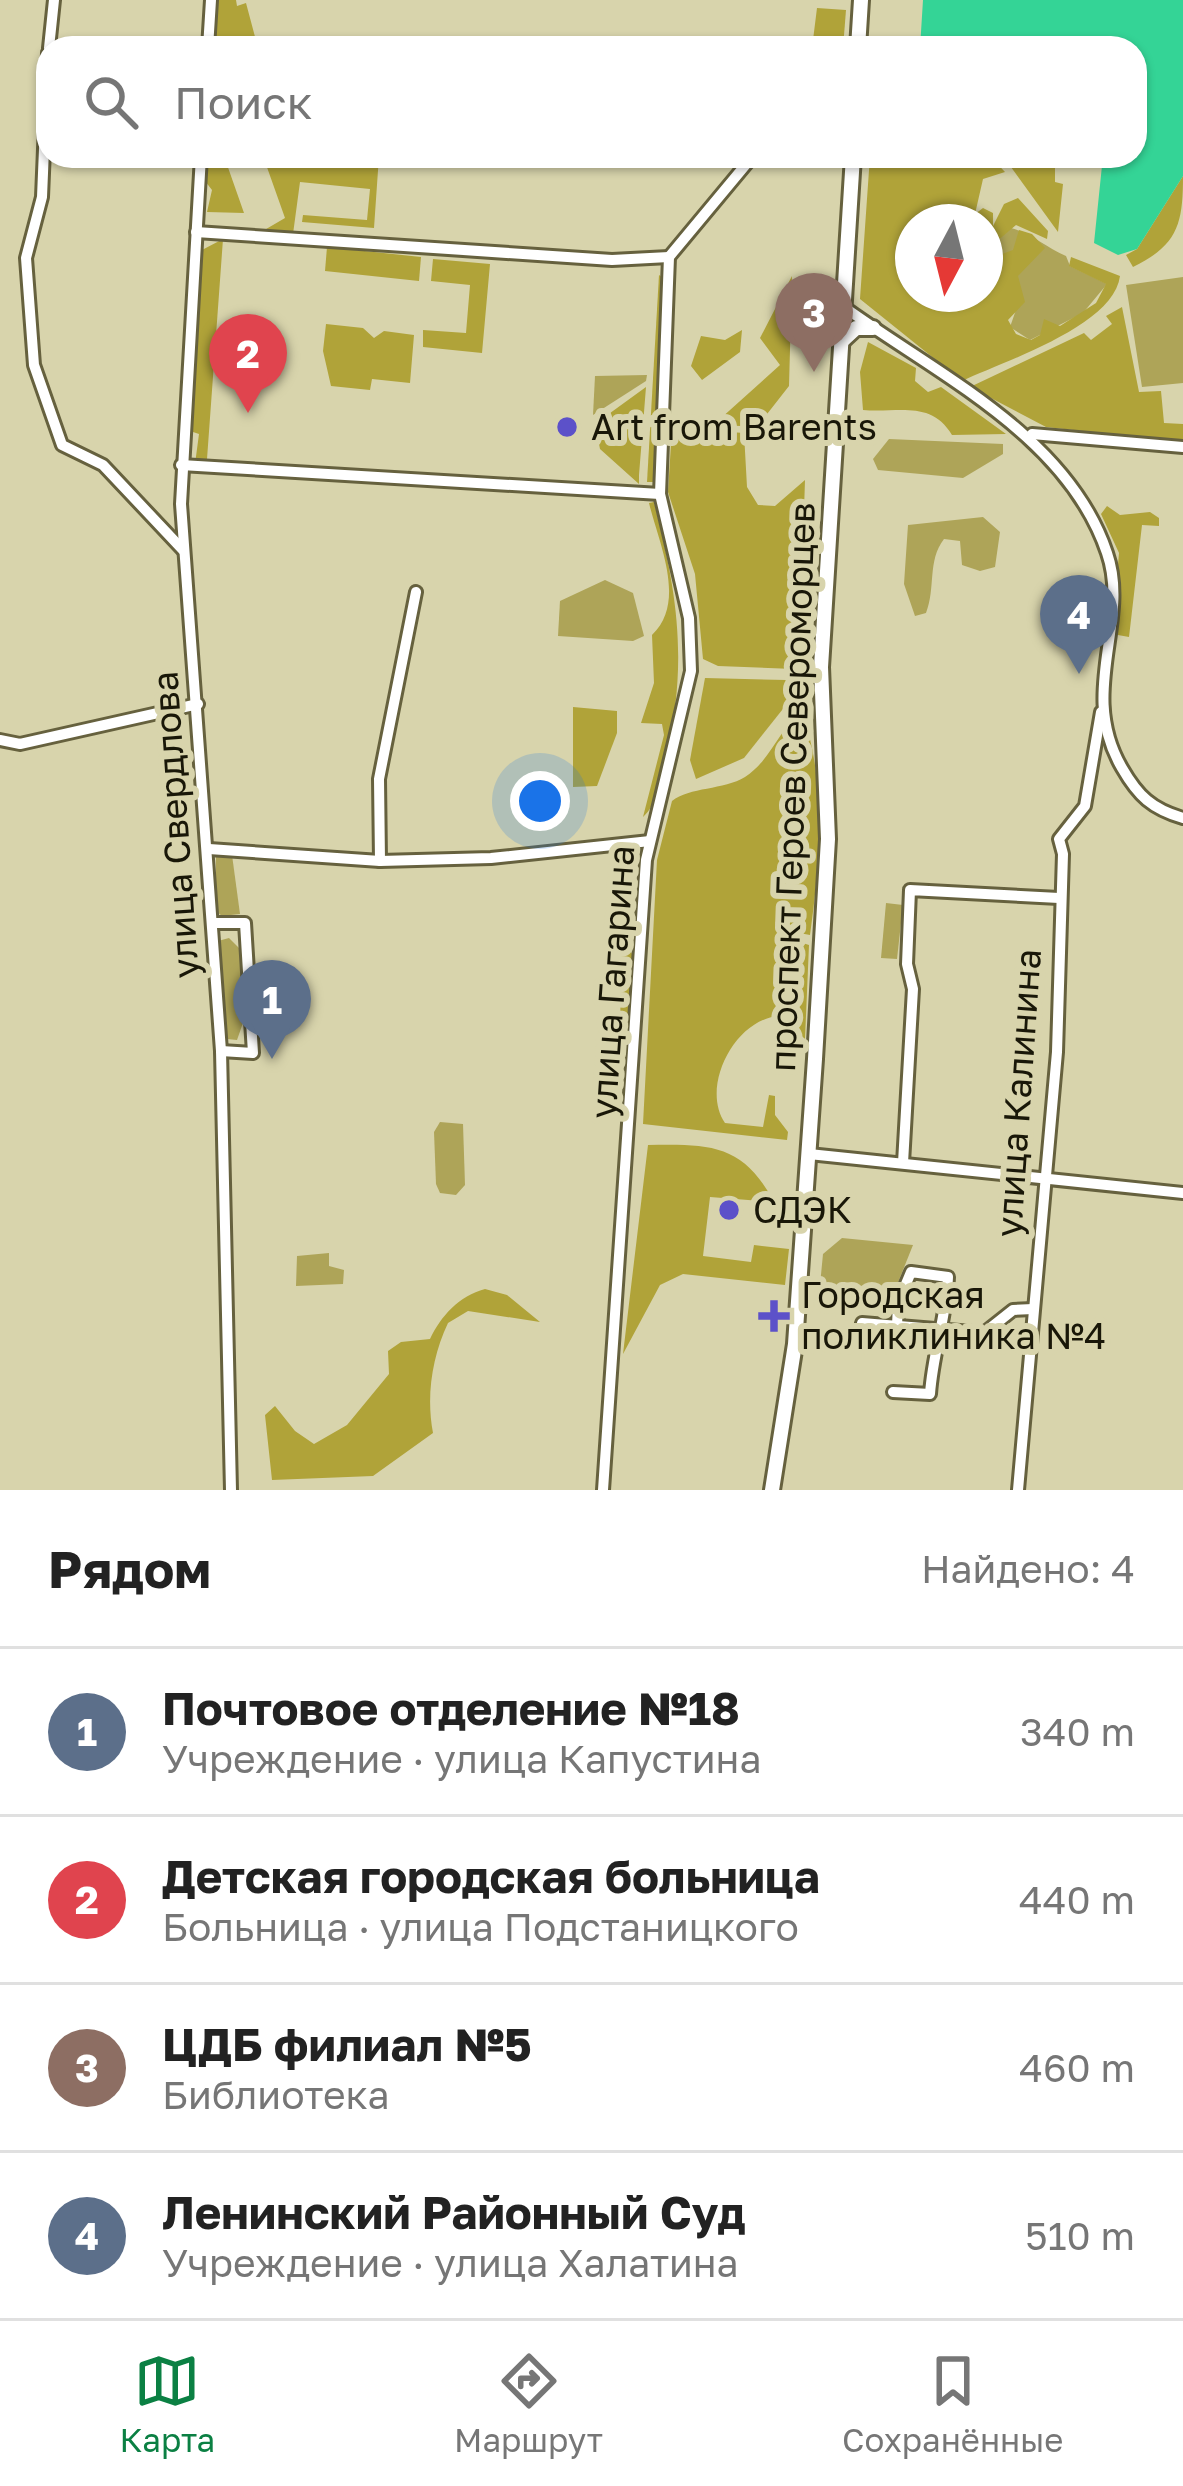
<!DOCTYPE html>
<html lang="ru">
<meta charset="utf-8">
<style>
body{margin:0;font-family:"Golos Text",sans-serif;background:#f2f2f2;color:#222}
.compass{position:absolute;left:895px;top:204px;width:108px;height:108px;border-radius:50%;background:#fff;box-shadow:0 3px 9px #0004;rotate:187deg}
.you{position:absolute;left:540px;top:801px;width:42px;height:42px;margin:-30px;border:9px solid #fff;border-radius:50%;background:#1a73e8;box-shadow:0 0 0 18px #1a73e833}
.badge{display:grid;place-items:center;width:78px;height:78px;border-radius:50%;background:#0b8043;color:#fff;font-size:39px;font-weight:700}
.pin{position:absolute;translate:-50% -99px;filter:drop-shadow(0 3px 6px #0008)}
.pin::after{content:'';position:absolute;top:63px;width:42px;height:36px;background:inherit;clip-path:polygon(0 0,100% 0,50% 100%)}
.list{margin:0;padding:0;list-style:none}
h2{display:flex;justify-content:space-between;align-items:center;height:156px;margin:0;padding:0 48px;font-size:51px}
h2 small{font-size:39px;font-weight:400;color:#767676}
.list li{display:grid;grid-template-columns:78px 1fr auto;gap:36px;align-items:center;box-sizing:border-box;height:168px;padding:0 48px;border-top:3px solid #e0e0e0}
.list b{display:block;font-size:45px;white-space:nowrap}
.list p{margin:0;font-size:39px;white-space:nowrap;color:#767676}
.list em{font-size:39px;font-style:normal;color:#767676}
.icon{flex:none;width:66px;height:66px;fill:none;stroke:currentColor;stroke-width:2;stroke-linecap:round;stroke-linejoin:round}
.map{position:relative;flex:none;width:1183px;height:1490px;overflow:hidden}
.search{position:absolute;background:#fff;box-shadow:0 3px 9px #0004;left:36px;right:36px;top:36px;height:132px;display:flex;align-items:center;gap:30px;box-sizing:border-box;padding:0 42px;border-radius:36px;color:#767676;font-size:45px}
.sheet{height:828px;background:#fff}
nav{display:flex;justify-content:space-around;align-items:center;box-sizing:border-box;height:168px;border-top:3px solid #e0e0e0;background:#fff;font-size:33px;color:#767676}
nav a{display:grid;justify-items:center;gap:6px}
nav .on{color:#0b8043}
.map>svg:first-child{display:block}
.green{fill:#aea458}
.forest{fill:#b0a339}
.water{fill:#34d496}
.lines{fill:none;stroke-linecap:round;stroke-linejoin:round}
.minor-casing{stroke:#66613e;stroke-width:16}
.major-casing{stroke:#66613e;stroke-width:20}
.minor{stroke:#fff;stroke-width:10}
.major{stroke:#fff;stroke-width:14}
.poi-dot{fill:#5c51c9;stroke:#d8d4ac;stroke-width:4.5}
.labels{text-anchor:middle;stroke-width:12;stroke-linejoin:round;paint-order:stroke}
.poi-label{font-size:36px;fill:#191708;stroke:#d8d4ac;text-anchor:start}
.street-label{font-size:36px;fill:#191708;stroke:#d8d4ac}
</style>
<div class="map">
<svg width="1183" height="1490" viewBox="0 0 1183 1490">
<rect width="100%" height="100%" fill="#d8d4ac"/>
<!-- green -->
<g class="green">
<path d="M 1011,228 C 1032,234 1045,247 1066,256 L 1070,266 L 1107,284 L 1083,313 L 1030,340 L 1010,327 L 1017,307 L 985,281 L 985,235 L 995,242 Z"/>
<polygon points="1183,277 1183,383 1142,387 1126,285"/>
<polygon points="647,375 646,381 593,415 595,376"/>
<polygon points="889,439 1003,444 1003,454 963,478 878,470 873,459"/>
<path d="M 983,517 L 1000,532 L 995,567 L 980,571 L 962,565 L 960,541 L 944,539 C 927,561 936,588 926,613 L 915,616 L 904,584 L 908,525 Z"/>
<polygon points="605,580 633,593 644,636 633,641 558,636 560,601"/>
<polygon points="216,853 232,855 240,914 222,916 216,911"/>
<polygon points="886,903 903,905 897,959 881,958"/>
<polygon points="229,938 243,952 245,1017 237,1040 227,1039 218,941"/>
<polygon points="440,1122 463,1124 465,1185 456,1195 440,1193 436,1184 434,1132"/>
<polygon points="842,1238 913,1245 891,1300 853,1296 820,1285 823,1254"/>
<polygon points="329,1253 329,1266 344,1270 343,1284 296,1286 297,1256"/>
</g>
<!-- forest -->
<g class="forest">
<polygon points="217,0 236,0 237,6 246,3 258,48 214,48"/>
<polygon points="817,8 846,10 843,48 812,48"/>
<polygon points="224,156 244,213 207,212 212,190 205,181 207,157"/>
<polygon points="263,156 379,156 374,228 302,222 303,215 367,220 370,189 300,182 293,234 261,232 285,218"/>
<path d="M 870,156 L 990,156 L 1005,172 L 983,179 L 975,214 L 983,208 L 993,213 L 993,226 L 1004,204 L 1018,198 L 1048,231 L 1047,239 L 1016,225 L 996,242 L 985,235 L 985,222 L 913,222 L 913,294 L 985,294 L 991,258 L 1013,250 L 1019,230 L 1032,234 L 1045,248 L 1018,276 L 1025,302 L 1008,320 L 1016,334 L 1031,340 L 1040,335 L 1044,319 L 1060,326 L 1096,303 L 1106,284 L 1069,266 L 1071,257 L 1120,276 C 1114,326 1004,361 962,381 L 860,299 Z"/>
<polygon points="1003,156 1039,156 1039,164 1055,167 1055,182 1063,184 1058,232"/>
<path d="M 1183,176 C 1183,224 1178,245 1133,267 L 1126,255 L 1137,249 Z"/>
<polygon points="223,239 207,459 195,464 199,434 190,431 202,250"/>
<polygon points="327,247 421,257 419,281 325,271"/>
<polygon points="433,259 490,264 482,353 423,347 423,330 466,333 470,285 431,281"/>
<polygon points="659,275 666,280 655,482 647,482"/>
<polygon points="792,276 789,386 757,427 672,422 672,417 720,419 780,365 760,338"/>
<polygon points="1122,307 1139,392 1161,391 1164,423 1183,424 1183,442 1046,427 970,387 1084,333 1091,340 1112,324 1106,316"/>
<polygon points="326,324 363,328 374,338 384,331 414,335 410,383 372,379 370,390 331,386 323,351"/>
<polygon points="742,330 740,352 702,380 691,366 701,336 725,340"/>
<path d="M 868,342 L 916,368 L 915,381 L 928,392 L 941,387 L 1006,434 L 952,435 C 931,400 899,413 863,410 L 860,372 Z"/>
<polygon points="646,387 639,475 639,484 600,449 595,424"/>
<polygon points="672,428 744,433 747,487 758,505 775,506 805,480 799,663 794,669 718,666 703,659 695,574 668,492"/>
<path d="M 654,502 C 678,596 688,662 666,758 C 661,777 658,804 643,817 L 664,735 L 662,724 L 641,723 L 654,683 L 652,635 C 687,602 659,544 649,503 Z"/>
<polygon points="1107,506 1120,515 1150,512 1159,518 1159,526 1142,525 1129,637 1118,635 1113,622 1119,553 1101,514"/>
<polygon points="705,678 786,680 798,690 744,758 696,779 690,760"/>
<polygon points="573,707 617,711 617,733 597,786 573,787"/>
<path d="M 801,710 C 827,777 820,864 810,935 L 794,932 L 787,938 L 809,945 L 805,1039 L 780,1016 C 735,1018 700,1087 725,1123 L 763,1127 L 769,1095 L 775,1096 L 775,1115 L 788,1132 L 787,1140 L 643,1124 L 657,860 L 672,801 C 689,787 724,790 745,777 C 770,761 780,729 801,710 Z"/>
<polygon points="621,951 630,951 636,959 625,1051 620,1046"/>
<path d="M 648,1145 C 711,1144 743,1144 774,1202 L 710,1197 L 703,1256 L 751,1262 L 754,1245 L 789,1249 L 785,1285 L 683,1274 L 660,1285 L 623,1354 Z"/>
<path d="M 485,1289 L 507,1295 L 540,1322 L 468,1311 L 448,1323 C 432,1357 426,1396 433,1433 L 373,1476 L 272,1480 L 265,1415 L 275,1406 L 295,1431 L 314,1444 L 347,1425 L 389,1374 L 388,1351 L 401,1342 L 430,1339 C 441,1316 459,1296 485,1289 Z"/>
</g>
<!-- water -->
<polygon class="water" points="923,0 1183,0 1183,176 1137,249 1118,255 1094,243 1103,156 1135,156 1135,48 920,48"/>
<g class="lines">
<defs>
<g id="minor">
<polyline points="49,48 54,0"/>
<polyline points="208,48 211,0"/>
<polyline points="48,53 42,197 26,258 34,365 62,445 103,465 183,550"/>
<polyline points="201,156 181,504 221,1051 231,1490"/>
<polyline points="196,232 612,260 669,257"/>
<path d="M 844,307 C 938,375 1068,436 1107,553 C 1131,622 1077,691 1122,768 C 1138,796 1152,809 1183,818"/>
<polyline points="1032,434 1183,447"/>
<polyline points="181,465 660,494"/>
<polyline points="0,740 20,744 198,704"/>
<polyline points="209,849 380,861 491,858 650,841"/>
<polyline points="380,861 379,779 416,592"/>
<polyline points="212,923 245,923 253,1053 221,1051"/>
<polyline points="809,1154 1183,1193"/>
<polyline points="903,1163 913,989 907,964 910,890 1059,898"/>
<polyline points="862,1323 984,1333 1013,1310 1033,1309"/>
<path d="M 893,1392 L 930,1394 C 933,1351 946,1320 948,1277 L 911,1272 L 898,1303 L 897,1326"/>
<polyline points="603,1490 646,860 691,671 689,618 660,494 669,257 753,156"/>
<polyline points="1018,1490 1057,1052 1063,854 1059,839 1085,806 1101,712"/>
</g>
<g id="major">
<polyline points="858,48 861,0"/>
<polyline points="843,340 856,328 873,328"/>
<polyline points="772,1490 795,1344 815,1059 828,839 821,667 853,156"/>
</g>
</defs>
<!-- minor casing -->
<use href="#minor" class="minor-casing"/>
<!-- major casing -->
<use href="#major" class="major-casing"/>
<!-- minor -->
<use href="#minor" class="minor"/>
<!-- major -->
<use href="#major" class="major"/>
</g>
<!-- markers -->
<g class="poi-dot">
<circle cx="567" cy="427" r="12"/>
<circle cx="729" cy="1210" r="12"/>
<path d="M768 1298h12v12h12v12h-12v12h-12v-12h-12v-12h12z"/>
</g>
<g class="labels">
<!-- poi labels -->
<g class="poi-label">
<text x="591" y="440">Art from Barents</text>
<text x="753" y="1223">СДЭК</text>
<text x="801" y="1308">Городская<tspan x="801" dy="41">поликлиника №4</tspan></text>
</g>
<!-- street labels -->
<g class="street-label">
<text transform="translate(792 787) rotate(-88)" y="13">проспект Героев Североморцев</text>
<text transform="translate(175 825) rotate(-94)" y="13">улица Свердлова</text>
<text transform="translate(612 982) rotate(-86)" y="13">улица Гагарина</text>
<text transform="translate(1018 1093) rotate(-86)" y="13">улица Калинина</text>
</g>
</g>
</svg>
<svg class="compass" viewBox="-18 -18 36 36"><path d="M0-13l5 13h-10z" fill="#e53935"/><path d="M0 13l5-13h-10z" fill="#767676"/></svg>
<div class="you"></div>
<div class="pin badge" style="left:272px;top:1059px;background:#5c6f8a">1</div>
<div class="pin badge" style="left:248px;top:413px;background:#e0444e">2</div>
<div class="pin badge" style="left:814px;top:372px;background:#8d6e63">3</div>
<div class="pin badge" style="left:1079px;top:674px;background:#5c6f8a">4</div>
<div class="search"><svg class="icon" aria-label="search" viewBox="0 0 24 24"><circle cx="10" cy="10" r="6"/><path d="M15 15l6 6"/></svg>Поиск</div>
</div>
<section class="sheet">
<h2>Рядом<small>Найдено: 4</small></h2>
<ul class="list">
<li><span class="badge" style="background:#5c6f8a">1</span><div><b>Почтовое отделение №18</b><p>Учреждение · улица Капустина</p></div><em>340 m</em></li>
<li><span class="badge" style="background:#e0444e">2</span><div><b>Детская городская больница</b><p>Больница · улица Подстаницкого</p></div><em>440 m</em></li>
<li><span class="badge" style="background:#8d6e63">3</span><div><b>ЦДБ филиал №5</b><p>Библиотека</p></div><em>460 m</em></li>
<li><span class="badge" style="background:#5c6f8a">4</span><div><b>Ленинский Районный Суд</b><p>Учреждение · улица Халатина</p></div><em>510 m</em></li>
</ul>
</section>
<nav>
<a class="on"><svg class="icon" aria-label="map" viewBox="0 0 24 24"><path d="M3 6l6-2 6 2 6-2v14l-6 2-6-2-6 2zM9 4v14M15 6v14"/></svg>Карта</a>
<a><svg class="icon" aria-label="directions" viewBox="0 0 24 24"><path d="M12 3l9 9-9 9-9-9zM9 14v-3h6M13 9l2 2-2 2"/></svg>Маршрут</a>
<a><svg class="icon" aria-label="saved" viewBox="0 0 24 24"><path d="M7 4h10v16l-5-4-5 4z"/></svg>Сохранённые</a>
</nav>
